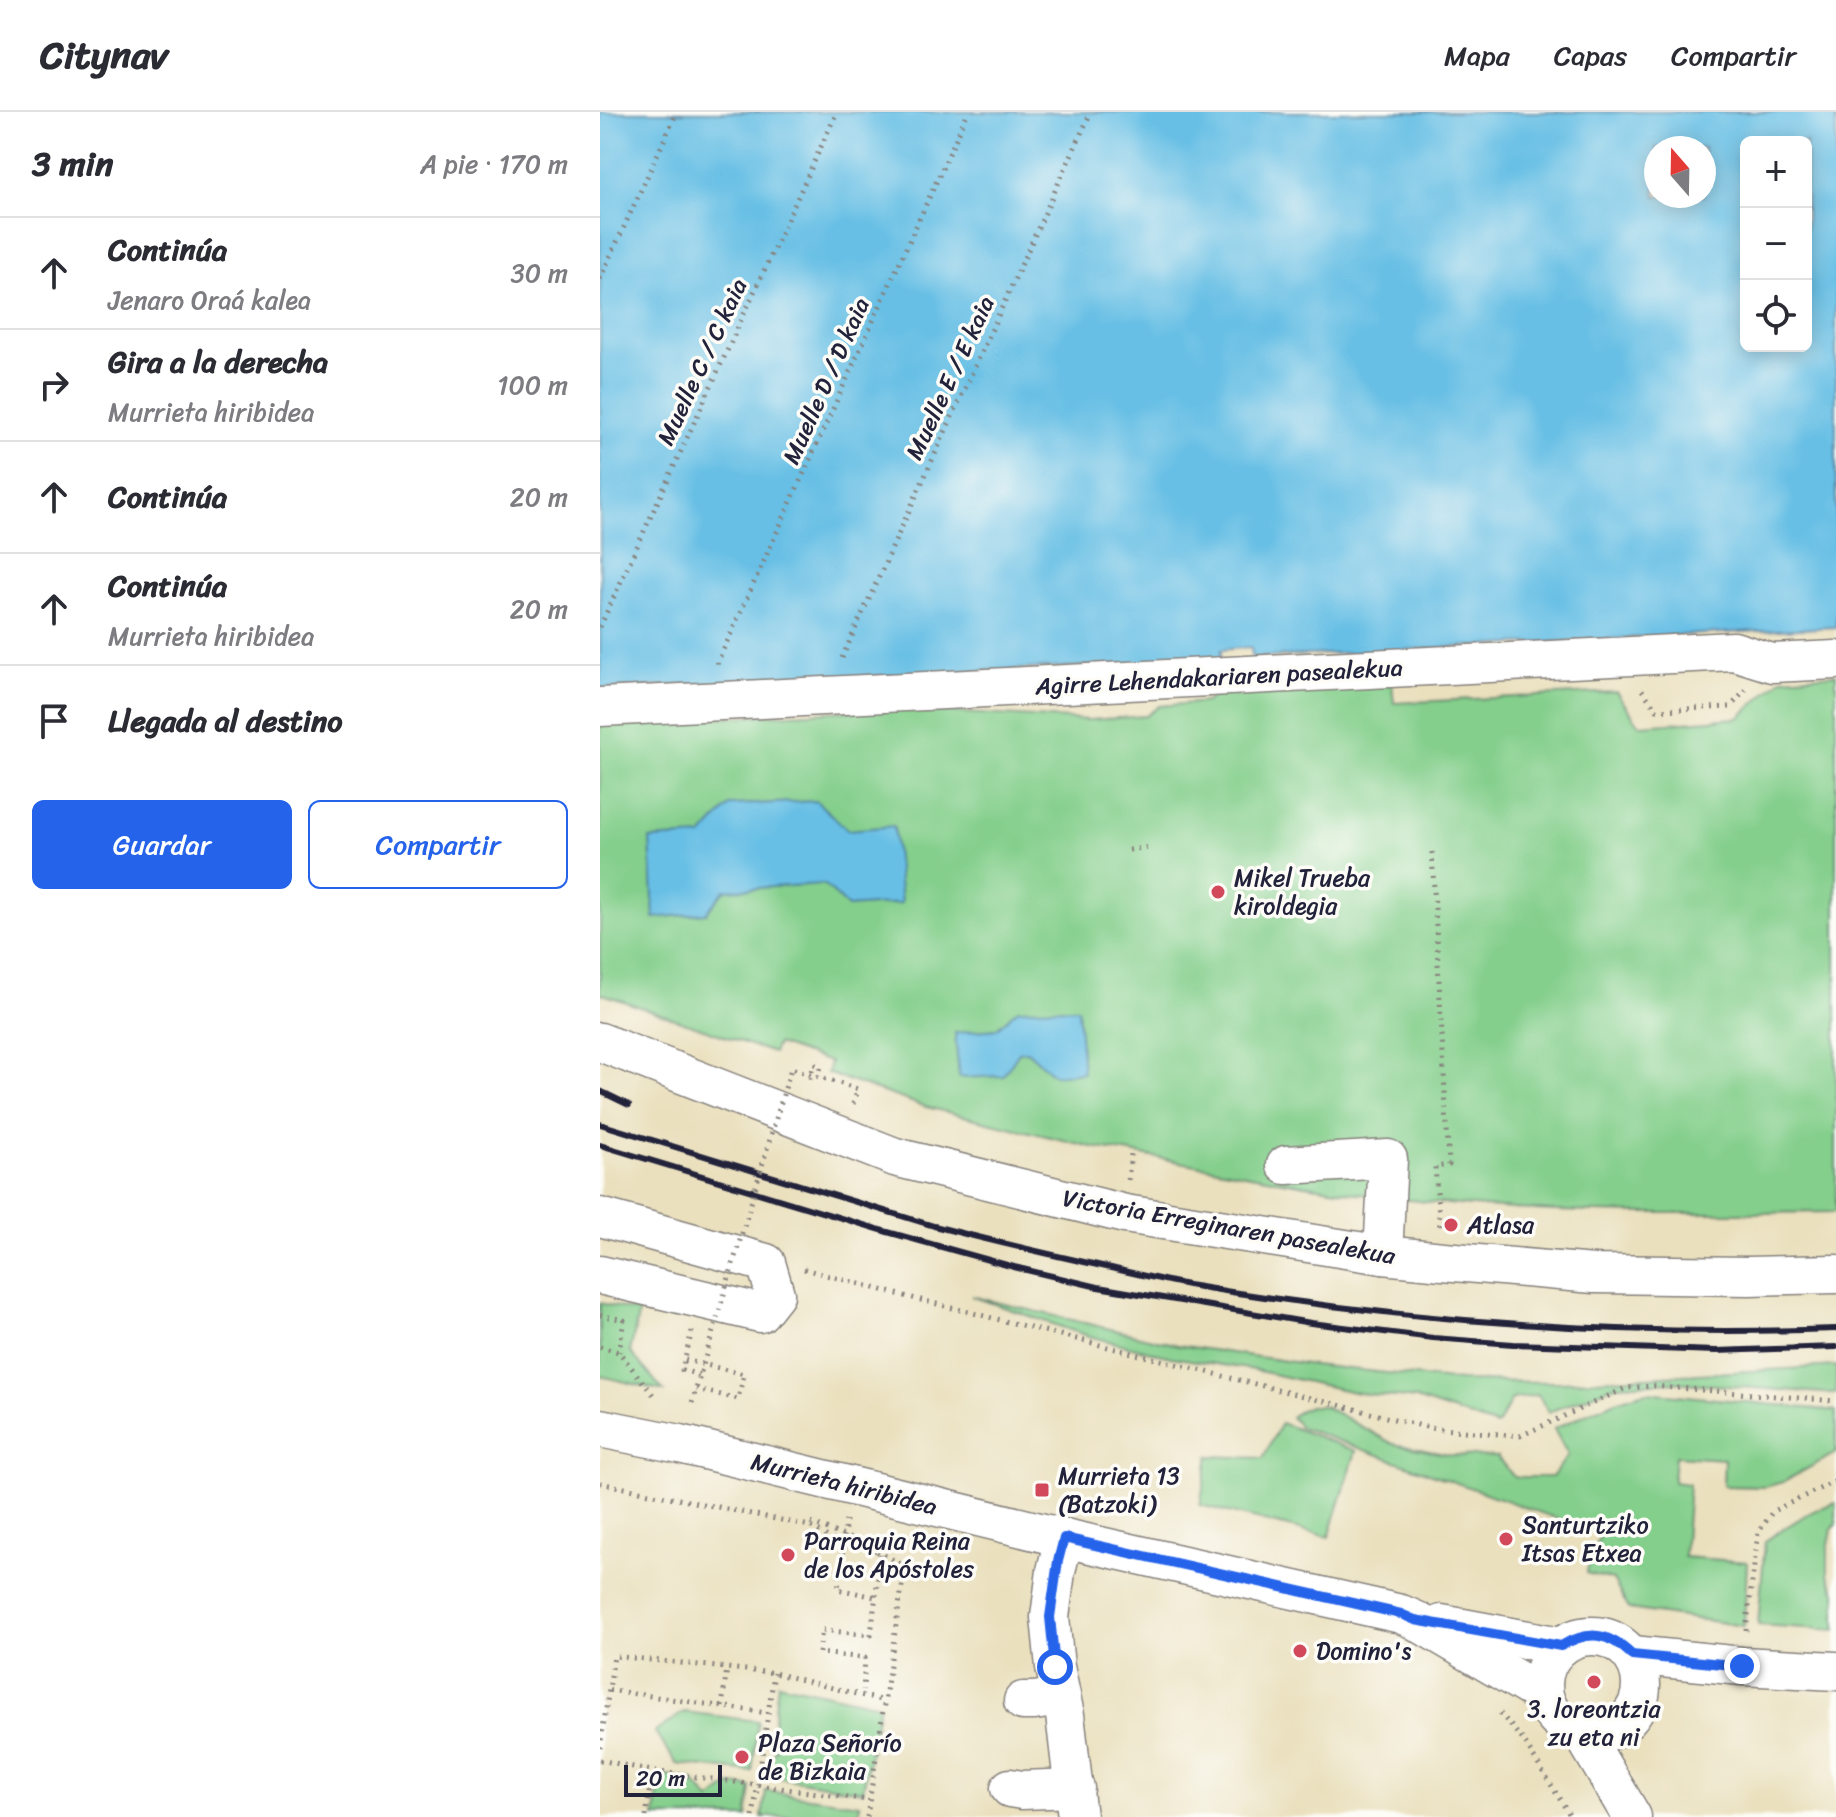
<!DOCTYPE html>
<html lang="es">
<meta charset="utf-8">
<style>
body{margin:0;font-family:Sriracha,sans-serif;background:#f2f2f3;color:#2b2b33}
.controls{position:absolute;right:24px;top:24px;display:grid;overflow:hidden;border-radius:12px;box-shadow:0 4px 20px #0003}
.controls button{width:72px;height:72px;display:grid;place-items:center;padding:0;border:0;border-bottom:2px solid #e1e1e2;background:#fff;color:#2b2b33;font:40px sans-serif}
.compass{position:absolute;left:1044px;top:24px;width:72px;height:72px;border-radius:50%;background:#fff;box-shadow:0 4px 20px #0003;rotate:340deg}
.scale{position:absolute;left:24px;bottom:20px;width:98px;box-sizing:border-box;padding-left:8px;border:4px solid #22223b;border-top:0;font-size:22px;line-height:28px;white-space:nowrap;color:#22223b;-webkit-text-stroke:6px #fdfcf7;paint-order:stroke}
.stop{position:absolute;width:24px;height:24px;margin:-18px;border:6px solid #2563eb;border-radius:50%;background:#fff}
.stop.end{background:#2563eb;border-color:#fff;box-shadow:0 2px 8px #0008}
.list{margin:0;padding:0;list-style:none}
h2{display:flex;justify-content:space-between;align-items:center;height:104px;margin:0;padding:0 32px;font-size:34px}
h2 small{font-size:26px;font-weight:400;color:#7c7c81}
.list li{display:grid;grid-template-columns:52px 1fr auto;gap:24px;align-items:center;box-sizing:border-box;height:112px;padding:0 32px;border-top:2px solid #e1e1e2}
.list b{display:block;font-size:30px;white-space:nowrap}
.list p{margin:0;font-size:26px;white-space:nowrap;color:#7c7c81}
.list em{font-size:26px;font-style:normal;color:#7c7c81}
.actions{display:flex;gap:16px;padding:24px 32px}
.actions a{flex:1;padding:18px 0;border:2px solid #2563eb;border-radius:12px;text-align:center;font-size:28px;color:#2563eb}
.actions .main{background:#2563eb;color:#fff}
.icon{flex:none;width:44px;height:44px;fill:none;stroke:currentColor;stroke-width:2;stroke-linecap:round;stroke-linejoin:round}
.map{position:relative;flex:none;width:1236px;height:1705px;overflow:hidden}
header{display:flex;align-items:center;gap:48px;box-sizing:border-box;height:112px;padding:0 40px;background:#fff;border-bottom:2px solid #e1e1e2}
header strong{font-size:38px}
nav{display:flex;gap:44px;margin-inline-start:auto;font-size:28px}
main{display:flex}
aside{flex:1;background:#fff}
.map>svg:first-child{display:block}
.green{fill:#84cf8c;stroke:#537864;stroke-width:2}
.water{fill:#68bfe5;stroke:#457090;stroke-width:2;fill-rule:evenodd}
.lines{fill:none;stroke-linecap:round;stroke-linejoin:round}
.minor-casing{stroke:#86817c;stroke-width:41}
.path{stroke:#86817c;stroke-width:5;stroke-dasharray:2 6;stroke-linecap:butt}
.minor{stroke:#fff;stroke-width:38}
.rail{stroke:#22223b;stroke-width:6}
.path-bridge{stroke:#86817c;stroke-width:5;stroke-dasharray:2 6;stroke-linecap:butt}
.route{stroke:#2563eb;stroke-width:10}
.poi-dot{fill:#d1495b;stroke:#fdfcf7;stroke-width:3}
.labels{text-anchor:middle;stroke-width:7;stroke-linejoin:round;paint-order:stroke}
.street-label{font-size:24px;fill:#22223b;stroke:#fdfcf7}
.poi-label{font-size:24px;fill:#22223b;stroke:#fdfcf7;text-anchor:start}
</style>
<header>
<strong>Citynav</strong>
<nav><a>Mapa</a><a>Capas</a><a>Compartir</a></nav>
</header>
<main>
<aside>
<h2>3 min<small>A pie · 170 m</small></h2>
<ul class="list">
<li><svg class="icon" aria-label="ahead" viewBox="0 0 24 24"><path d="M12 20V5M6 11l6-6 6 6"/></svg><div><b>Continúa</b><p>Jenaro Oraá kalea</p></div><em>30 m</em></li>
<li><svg class="icon" aria-label="right" viewBox="0 0 24 24"><path d="M7 20v-9h11M14 6l5 5-5 5"/></svg><div><b>Gira a la derecha</b><p>Murrieta hiribidea</p></div><em>100 m</em></li>
<li><svg class="icon" aria-label="ahead" viewBox="0 0 24 24"><path d="M12 20V5M6 11l6-6 6 6"/></svg><div><b>Continúa</b></div><em>20 m</em></li>
<li><svg class="icon" aria-label="ahead" viewBox="0 0 24 24"><path d="M12 20V5M6 11l6-6 6 6"/></svg><div><b>Continúa</b><p>Murrieta hiribidea</p></div><em>20 m</em></li>
<li><svg class="icon" aria-label="arrive" viewBox="0 0 24 24"><path d="M6 21V4h12l-3 4 3 4H6"/></svg><div><b>Llegada al destino</b></div></li>
</ul>
<div class="actions"><a class="main">Guardar</a><a>Compartir</a></div>
</aside>
<div class="map">
<svg width="1236" height="1705" viewBox="0 0 1236 1705">
<rect width="100%" height="100%" fill="#fdfcf7"/>
<filter id="ink" filterUnits="userSpaceOnUse"><feTurbulence type="fractalNoise" baseFrequency=".0125" numOctaves="2"/><feDisplacementMap in="SourceGraphic" scale="16" xChannelSelector="R" yChannelSelector="G"/><feConvolveMatrix kernelMatrix="1 2 1 2 8 2 1 2 1" color-interpolation-filters="sRGB"/></filter>
<filter id="wash" filterUnits="userSpaceOnUse"><feTurbulence type="fractalNoise" baseFrequency=".006" numOctaves="4" result="noise"/><feDisplacementMap in="SourceGraphic" scale="32" xChannelSelector="R" yChannelSelector="G"/><feGaussianBlur stdDeviation="1.8" result="paint"/><feColorMatrix in="noise" values="0 0 0 0 0 0 0 0 0 0 0 0 0 0 0 0 0 1.4 0 .05"/><feComposite in="paint" operator="in"/></filter>
<g filter="url(#wash)">
<rect width="100%" height="100%" fill="#eae0be"/>
<!-- green -->
<g class="green">
<path d="M 1236,562 L 1236,1100 C 1103,1101 969,1104 836,1091 C 734,1081 632,1059 531,1041 L 492,1035 L 326,995 L 227,961 L 230,950 L 177,932 L 173,941 L 0,881 L 0,611 L 292,597 L 488,608 L 546,604 L 559,594 L 606,590 L 618,579 L 792,572 L 794,591 L 1016,580 L 1040,613 L 1139,606 L 1182,566 Z"/>
<polygon points="371,1184 578,1233 713,1253 860,1269 960,1270 1236,1254 1236,1282 1073,1270 1016,1273 949,1300 938,1283 912,1287 897,1314 816,1287 758,1281 654,1258 571,1245 485,1223"/>
<polygon points="0,1191 39,1200 30,1240 64,1279 0,1264"/>
<path d="M 1047,1280 L 1236,1299 L 1236,1341 L 1183,1370 L 1165,1375 L 1123,1374 L 1124,1347 L 1075,1344 L 1073,1370 L 1089,1372 L 1084,1445 L 1147,1450 L 1144,1514 L 1029,1497 L 1013,1468 L 986,1461 L 1000,1422 L 700,1315 L 691,1305 L 699,1299 L 709,1294 L 724,1294 L 793,1332 L 850,1343 L 897,1345 L 914,1365 L 952,1365 L 968,1343 L 954,1317 C 984,1303 1014,1287 1047,1280 Z"/>
<polygon points="681,1311 756,1339 729,1425 600,1393 609,1344 663,1346"/>
<path d="M 1236,1391 L 1236,1413 L 1232,1417 L 1228,1437 L 1228,1462 L 1236,1480 L 1236,1518 L 1158,1513 L 1165,1429 C 1187,1415 1210,1397 1236,1391 Z"/>
<polygon points="178,1571 279,1593 263,1679 168,1664 169,1643 176,1638 171,1630"/>
<polygon points="84,1600 158,1609 152,1660 77,1652 55,1620"/>
<polygon points="60,1663 92,1668 110,1688 131,1673 151,1675 147,1705 55,1705"/>
<polygon points="166,1679 260,1692 258,1705 162,1705"/>
</g>
<!-- water -->
<g class="water">
<path d="M 0,0 L 1236,0 L 1236,515 L 652,546 L 651,535 L 621,538 L 621,548 L 0,577 ZM 1146,30 L 1206,30 L 1206,234 L 1146,234 ZM 1056,36 L 1104,36 L 1104,84 L 1056,84 Z"/>
<polygon points="216,689 248,718 294,714 301,791 248,795 224,772 125,778 106,801 54,806 50,727 102,724 130,693"/>
<polygon points="478,896 483,960 454,963 427,939 419,940 403,964 359,966 355,921 396,917 418,897"/>
</g>
</g>
<g filter="url(#ink)">
<g class="lines">
<defs>
<g id="minor">
<polyline points="0,595 1134,539 1172,551 1236,548"/>
<polyline points="0,930 295,1045 525,1102 783,1143 843,1149 994,1162 1149,1164 1236,1162"/>
<polyline points="686,1053 788,1047 783,1143"/>
<polyline points="0,1105 166,1151 175,1182 160,1201 0,1163"/>
<polyline points="0,1316 80,1332 464,1426 801,1502 815,1508 943,1583"/>
<polyline points="464,1426 456,1459 450,1505 455,1555 465,1603 477,1705"/>
<polyline points="841,1512 961,1534"/>
<circle cx="992" cy="1573" r="49"/>
<polyline points="1032,1543 1142,1554 1236,1559"/>
<polyline points="423,1589 434,1589 461,1585"/>
<polyline points="983,1622 1032,1705"/>
<polyline points="410,1676 422,1678 475,1676"/>
</g>
</defs>
<!-- minor casing -->
<use href="#minor" class="minor-casing"/>
<!-- path -->
<g class="path">
<polyline points="0,167 77,0"/>
<polyline points="0,515 237,0"/>
<polyline points="242,546 491,0"/>
<polyline points="117,552 368,0"/>
<polyline points="1042,578 1057,598 1130,595 1146,578"/>
<polyline points="529,738 550,735"/>
<polyline points="832,740 849,1053 835,1055 840,1116"/>
<polyline points="210,967 214,952 221,955 218,964"/>
<polyline points="253,992 258,977"/>
<polyline points="528,1068 531,1041"/>
<polyline points="204,1157 293,1181 830,1316 920,1324 1026,1276 1054,1274 1236,1289"/>
<polyline points="0,1203 24,1208 19,1240"/>
<polyline points="92,1219 82,1258 100,1263"/>
<polyline points="0,1235 19,1240 54,1284"/>
<polyline points="85,1248 144,1262 138,1287 96,1277"/>
<polyline points="92,1291 101,1260"/>
<polyline points="0,1371 210,1414 244,1435 250,1437 252,1427 281,1441 271,1523 222,1518 219,1541 265,1546 263,1578"/>
<polyline points="246,1408 238,1477 275,1485"/>
<polyline points="1146,1519 1158,1421 1173,1399 1236,1369"/>
<polyline points="9,1578 167,1601"/>
<polyline points="122,1595 127,1556"/>
<polyline points="900,1601 923,1628 971,1705"/>
<polyline points="0,1636 14,1544 174,1561 284,1589"/>
<polyline points="0,1648 52,1659 269,1688"/>
<polyline points="46,1705 52,1659"/>
<polyline points="153,1705 174,1561"/>
<polyline points="267,1705 305,1454"/>
</g>
<!-- minor -->
<use href="#minor" class="minor"/>
<!-- rail -->
<g class="rail">
<polyline points="0,979 29,993"/>
<path d="M 0,1012 L 334,1114 C 392,1129 452,1143 511,1156 C 537,1162 562,1168 588,1173 C 802,1209 1019,1225 1236,1217"/>
<polyline points="0,1033 284,1119 414,1155 498,1175 711,1211 833,1226 913,1232 1116,1239 1236,1235"/>
</g>
<!-- path-bridge -->
<g class="path-bridge">
<polyline points="101,1260 191,956 258,977"/>
<polyline points="211,1411 259,1430 305,1454"/>
</g>
</g>
</g>
<g class="lines" filter="url(#ink)">
<!-- route -->
<path class="route" d="M 455,1555 L 450,1505 L 458,1449 L 464,1426 L 801,1502 L 815,1508 L 961,1534 C 989,1518 1008,1520 1032,1543 L 1142,1554"/>
</g>
<!-- markers -->
<g class="poi-dot">
<circle cx="618" cy="780" r="8"/>
<circle cx="851" cy="1113" r="8"/>
<rect x="434" y="1370" width="16" height="16" rx="4"/>
<circle cx="906" cy="1427" r="8"/>
<circle cx="188" cy="1443" r="8"/>
<circle cx="700" cy="1539" r="8"/>
<circle cx="994" cy="1570" r="8"/>
<circle cx="142" cy="1645" r="8"/>
</g>
<g class="labels">
<!-- street labels -->
<g class="street-label">
<text transform="translate(102 250) rotate(-65)" y="8">Muelle C / C kaia</text>
<text transform="translate(350 266) rotate(-65)" y="8">Muelle E / E kaia</text>
<text transform="translate(226 269) rotate(-66)" y="8">Muelle D / D kaia</text>
<text transform="translate(619 565) rotate(-3)" y="8">Agirre Lehendakariaren pasealekua</text>
<text transform="translate(629 1115) rotate(10)" y="8">Victoria Erreginaren pasealekua</text>
<text transform="translate(244 1372) rotate(14)" y="8">Murrieta hiribidea</text>
</g>
<!-- poi labels -->
<g class="poi-label">
<text x="634" y="774">Mikel Trueba<tspan x="634" dy="28">kiroldegia</tspan></text>
<text x="867" y="1121">Atlasa</text>
<text x="458" y="1372">Murrieta 13<tspan x="458" dy="28">(Batzoki)</tspan></text>
<text x="922" y="1421">Santurtziko<tspan x="922" dy="28">Itsas Etxea</tspan></text>
<text x="204" y="1437">Parroquia Reina<tspan x="204" dy="28">de los Apóstoles</tspan></text>
<text x="716" y="1547">Domino's</text>
<text x="994" y="1605" text-anchor="middle">3. loreontzia<tspan x="994" dy="28">zu eta ni</tspan></text>
<text x="158" y="1639">Plaza Señorío<tspan x="158" dy="28">de Bizkaia</tspan></text>
</g>
</g>
</svg>
<div class="controls">
<button>+</button>
<button>−</button>
<button><svg class="icon" aria-label="locate" viewBox="0 0 24 24"><circle cx="12" cy="12" r="6"/><path d="M12 2v4M12 18v4M2 12h4M18 12h4"/></svg></button>
</div>
<svg class="compass" viewBox="-18 -18 36 36"><path d="M0-13l5 13h-10z" fill="#e53935"/><path d="M0 13l5-13h-10z" fill="#7c7c81"/></svg>
<div class="scale">20 m</div>
<div class="stop" style="left:455px;top:1555px"></div>
<div class="stop end" style="left:1142px;top:1554px"></div>
</div>
</main>
